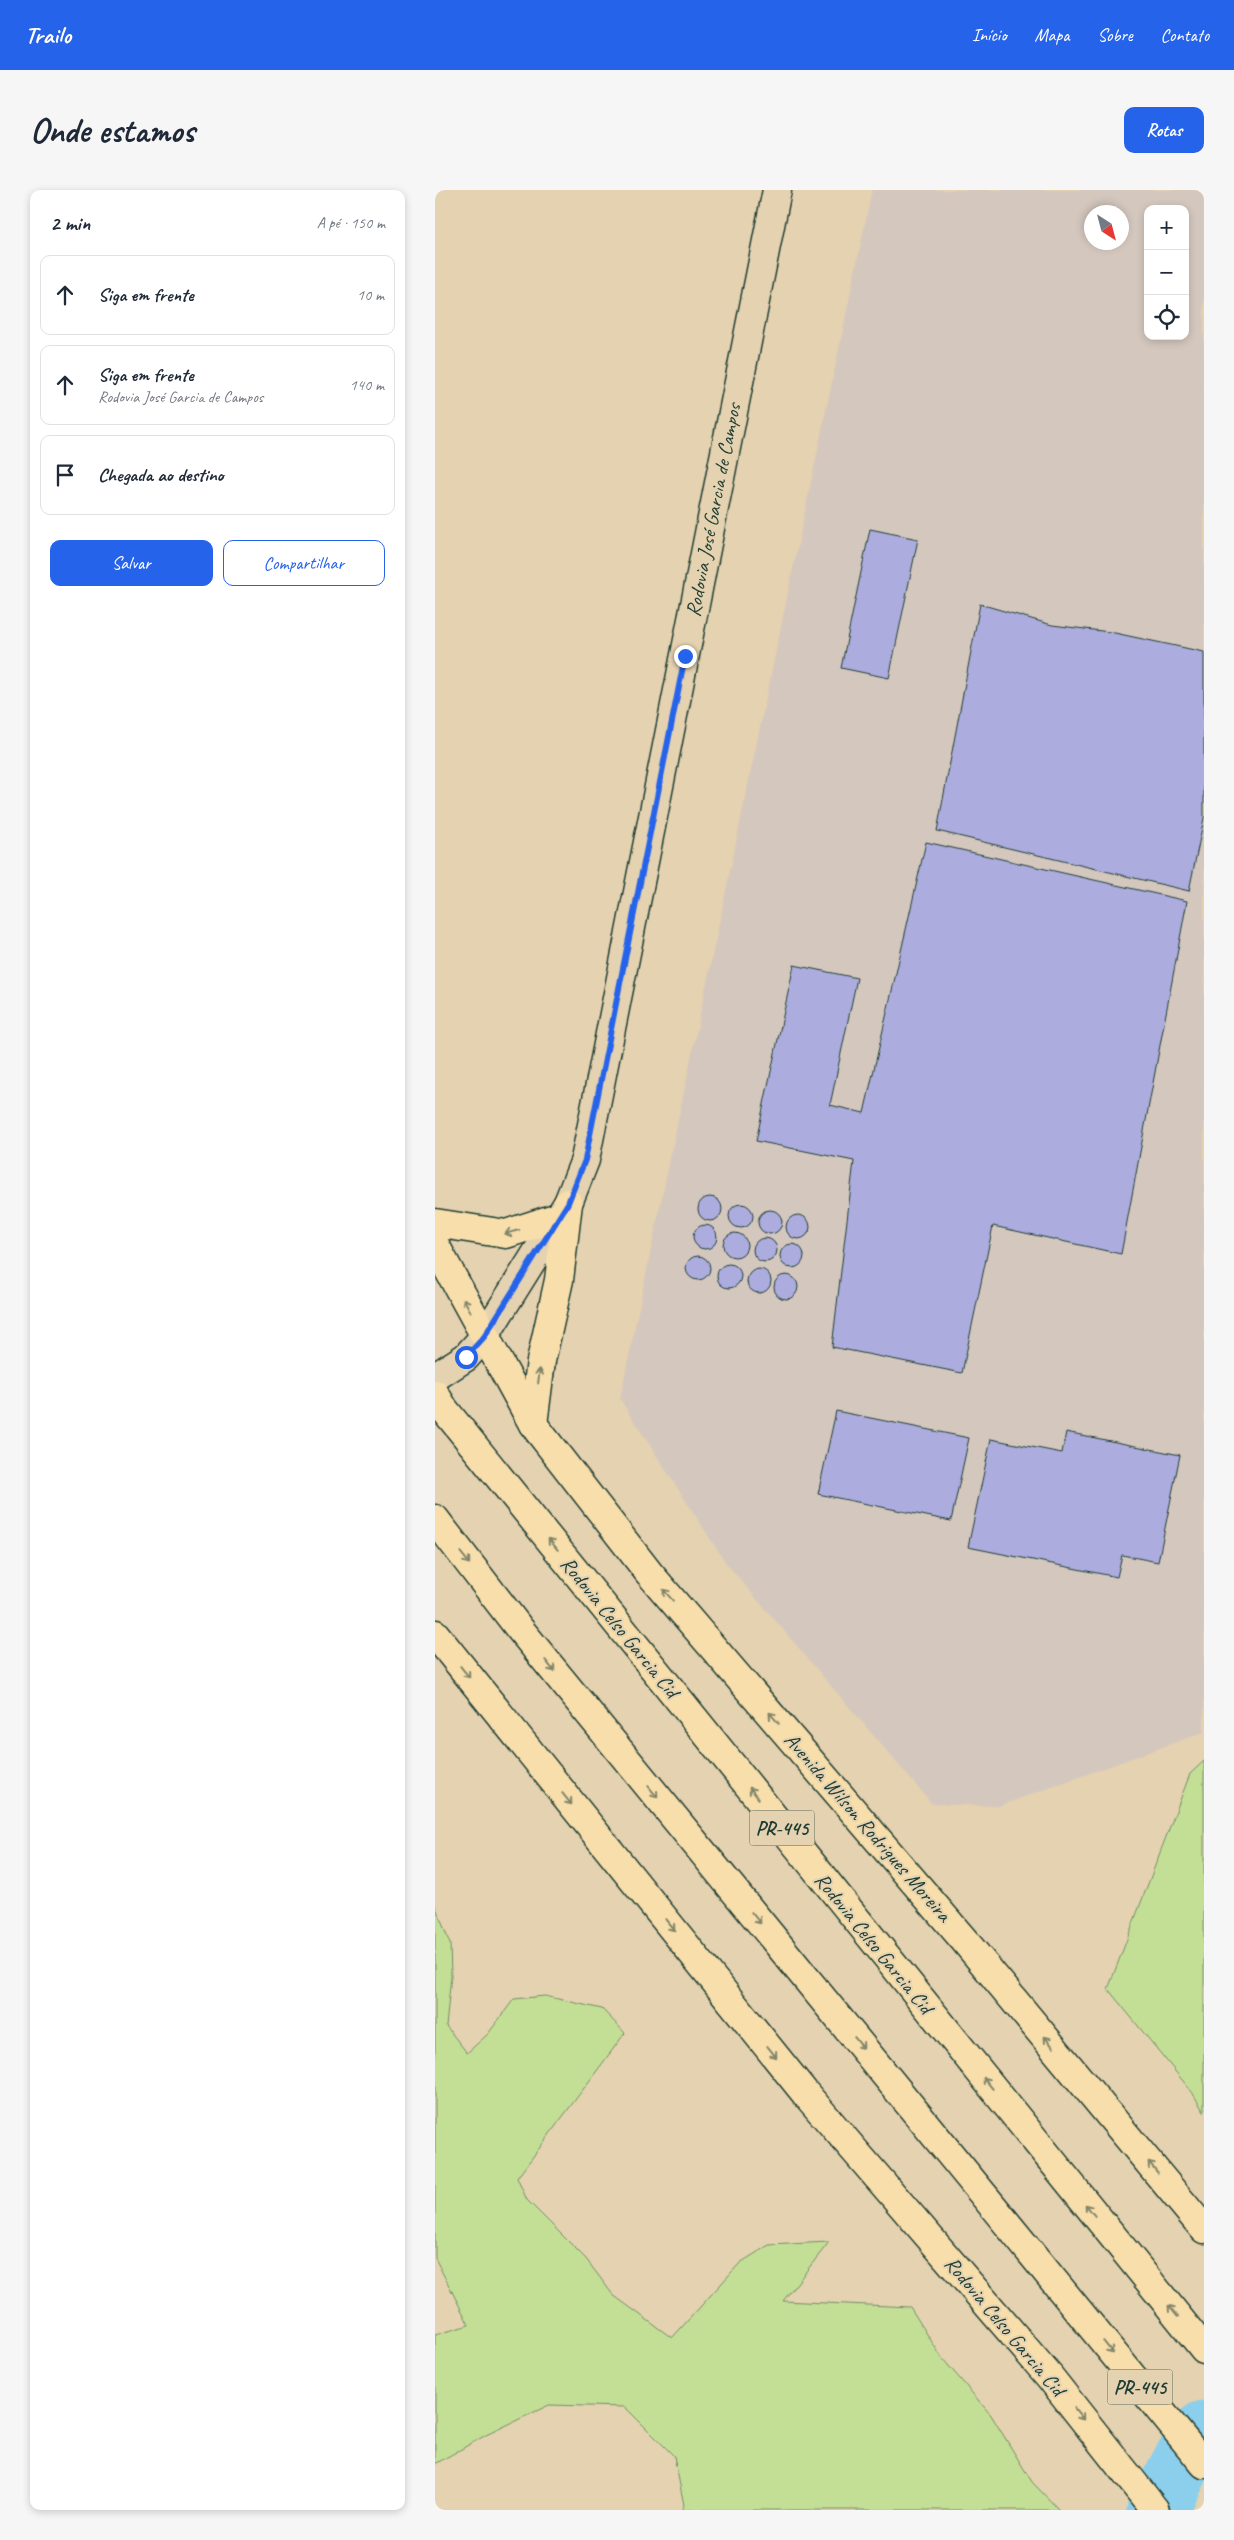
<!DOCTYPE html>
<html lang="pt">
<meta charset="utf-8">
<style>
body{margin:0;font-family:Caveat,sans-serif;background:#f6f6f7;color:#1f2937}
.controls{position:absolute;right:15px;top:15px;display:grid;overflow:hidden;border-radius:10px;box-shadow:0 2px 8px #0003}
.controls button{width:45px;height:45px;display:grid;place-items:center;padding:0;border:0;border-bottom:1px solid #e0e1e3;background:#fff;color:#1f2937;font:25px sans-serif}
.compass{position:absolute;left:649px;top:15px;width:45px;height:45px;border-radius:50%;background:#fff;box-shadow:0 2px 8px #0003;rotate:144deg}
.stop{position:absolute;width:15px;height:15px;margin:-11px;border:4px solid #2563eb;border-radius:50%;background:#fff}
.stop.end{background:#2563eb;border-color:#fff;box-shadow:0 1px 5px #0008}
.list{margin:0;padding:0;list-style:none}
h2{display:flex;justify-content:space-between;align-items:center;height:65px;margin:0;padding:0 20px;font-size:21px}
h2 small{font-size:16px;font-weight:400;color:#747a83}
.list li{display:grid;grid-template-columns:32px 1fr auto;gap:15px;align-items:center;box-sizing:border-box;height:80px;margin:0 10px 10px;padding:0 10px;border:1px solid #e0e1e3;border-radius:10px}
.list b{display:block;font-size:19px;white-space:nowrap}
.list p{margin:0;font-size:16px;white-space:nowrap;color:#747a83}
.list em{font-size:16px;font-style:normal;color:#747a83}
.actions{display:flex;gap:10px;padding:15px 20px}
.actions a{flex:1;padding:11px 0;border:1px solid #2563eb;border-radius:10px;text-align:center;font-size:18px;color:#2563eb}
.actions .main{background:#2563eb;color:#fff}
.icon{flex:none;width:28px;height:28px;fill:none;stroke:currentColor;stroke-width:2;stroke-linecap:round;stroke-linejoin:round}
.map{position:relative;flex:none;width:769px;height:2320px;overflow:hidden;border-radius:10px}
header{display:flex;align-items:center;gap:30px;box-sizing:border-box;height:70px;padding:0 25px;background:#2563eb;color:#fff}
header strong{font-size:24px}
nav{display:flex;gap:28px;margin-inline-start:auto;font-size:18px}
.intro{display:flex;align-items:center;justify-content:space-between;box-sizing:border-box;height:120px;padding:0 30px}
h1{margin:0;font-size:35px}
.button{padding:12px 22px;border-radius:10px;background:#2563eb;color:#fff;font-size:18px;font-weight:700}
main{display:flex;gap:30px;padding:0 30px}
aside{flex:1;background:#fff;border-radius:10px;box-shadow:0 2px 8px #0003}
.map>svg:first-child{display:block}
.built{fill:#d4c7be;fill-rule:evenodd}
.green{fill:#c3df96;stroke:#718e65}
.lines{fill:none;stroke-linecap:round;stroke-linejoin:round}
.river{stroke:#8ccfed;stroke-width:61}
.building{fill:#acadde;stroke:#1f3d34}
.tertiary-casing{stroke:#1f3d34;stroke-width:31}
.trunk-casing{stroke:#1f3d34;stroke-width:31}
.motorway-casing{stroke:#1f3d34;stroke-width:31}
.tertiary{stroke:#e5d2b0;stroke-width:28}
.trunk{stroke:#f8deab;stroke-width:28}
.motorway{stroke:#f8deab;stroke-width:28}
.oneway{stroke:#81856a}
.route{stroke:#2563eb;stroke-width:6}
.labels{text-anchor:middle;stroke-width:4;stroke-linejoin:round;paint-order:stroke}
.shield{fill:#e5d2b0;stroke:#5a6a59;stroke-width:1}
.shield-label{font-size:20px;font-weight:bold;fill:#1f3d34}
.street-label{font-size:21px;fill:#1f3d34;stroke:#e5d2b0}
</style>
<header>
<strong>Trailo</strong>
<nav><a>Início</a><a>Mapa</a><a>Sobre</a><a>Contato</a></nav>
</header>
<div class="intro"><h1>Onde estamos</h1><a class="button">Rotas</a></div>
<main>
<aside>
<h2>2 min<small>A pé · 150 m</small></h2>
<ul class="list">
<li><svg class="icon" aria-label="ahead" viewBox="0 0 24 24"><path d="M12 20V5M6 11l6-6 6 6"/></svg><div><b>Siga em frente</b></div><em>10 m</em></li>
<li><svg class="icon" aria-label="ahead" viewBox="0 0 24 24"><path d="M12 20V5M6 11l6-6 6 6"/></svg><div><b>Siga em frente</b><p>Rodovia José Garcia de Campos</p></div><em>140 m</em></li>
<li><svg class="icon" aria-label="arrive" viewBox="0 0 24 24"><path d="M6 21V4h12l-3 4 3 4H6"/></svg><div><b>Chegada ao destino</b></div></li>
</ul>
<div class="actions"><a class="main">Salvar</a><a>Compartilhar</a></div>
</aside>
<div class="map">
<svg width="769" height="2320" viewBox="0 0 769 2320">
<rect width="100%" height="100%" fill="#e5d2b0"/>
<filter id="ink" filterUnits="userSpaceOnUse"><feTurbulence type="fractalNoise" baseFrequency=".02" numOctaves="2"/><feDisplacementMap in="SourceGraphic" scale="10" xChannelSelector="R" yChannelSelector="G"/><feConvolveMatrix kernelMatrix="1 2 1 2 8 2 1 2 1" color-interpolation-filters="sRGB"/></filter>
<g filter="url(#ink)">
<!-- built -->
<path class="built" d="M 437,0 L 769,0 L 769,1542 L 564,1616 L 497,1614 L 291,1373 L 185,1209 ZM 713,19 L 750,19 L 750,146 L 713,146 ZM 656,22 L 686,22 L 686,52 L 656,52 Z"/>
<!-- green -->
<g class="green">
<polygon points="769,1571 769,1922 757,1902 673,1799 755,1584"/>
<polygon points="0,1715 15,1754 16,1786 11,1836 32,1863 53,1844 79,1809 110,1806 167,1819 190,1843 82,1988 92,2010 151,2069 178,2105 237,2148 305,2073 334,2055 394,2052 348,2111 475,2117 507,2168 556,2225 597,2292 624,2320 247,2320 249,2315 239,2266 190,2217 114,2215 51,2245 0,2274 0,2145 34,2135 0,2068"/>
</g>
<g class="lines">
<!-- river -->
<polyline class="river" points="722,2320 748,2271 769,2241"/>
</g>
<!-- building -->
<g class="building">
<polygon points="435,339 483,349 454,488 406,478"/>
<polygon points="545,414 617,435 675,442 769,462 769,628 754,701 502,641"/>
<polygon points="491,652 752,711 686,1064 558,1036 527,1183 397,1157 419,971 321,951 359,775 422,788 395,915 429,923"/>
<circle cx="275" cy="1019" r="12"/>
<circle cx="306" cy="1026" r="12"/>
<circle cx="335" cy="1032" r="12"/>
<circle cx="363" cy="1037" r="12"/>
<circle cx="270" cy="1047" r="12"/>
<circle cx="300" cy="1055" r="12"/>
<circle cx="330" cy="1060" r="12"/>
<circle cx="357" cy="1066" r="12"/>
<circle cx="263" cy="1078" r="12"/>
<circle cx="294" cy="1086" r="12"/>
<circle cx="324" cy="1091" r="12"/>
<circle cx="351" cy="1097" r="12"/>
<polygon points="401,1221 534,1248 516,1331 383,1304"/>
<polygon points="631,1242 745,1265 723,1372 687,1365 682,1387 533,1357 556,1249 627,1263"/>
</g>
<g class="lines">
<defs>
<polyline id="tertiary" points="0,1187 31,1167 49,1147 133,1013 150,970 342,0"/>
<g id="trunk">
<polyline points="0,1033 71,1044 123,1027"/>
<polyline points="0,1055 98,1234 214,1383 529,1750 769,2039"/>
<polyline points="98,1234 106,1171 124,1090 133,1013"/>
<polyline points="0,1444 370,1903 614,2186 720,2320"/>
</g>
<g id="motorway">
<polyline points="0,1204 9,1219 769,2159"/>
<polyline points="0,1329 84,1438 769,2274"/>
</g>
</defs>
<!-- tertiary casing -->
<use href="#tertiary" class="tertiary-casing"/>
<!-- trunk casing -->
<use href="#trunk" class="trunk-casing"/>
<!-- motorway casing -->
<use href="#motorway" class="motorway-casing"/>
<!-- tertiary -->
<use href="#tertiary" class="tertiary"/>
<!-- trunk -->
<use href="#trunk" class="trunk"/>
<!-- motorway -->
<use href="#motorway" class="motorway"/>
</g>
<!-- one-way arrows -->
<defs><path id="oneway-shaft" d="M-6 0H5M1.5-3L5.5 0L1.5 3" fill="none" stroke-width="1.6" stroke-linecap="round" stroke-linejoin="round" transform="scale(1.25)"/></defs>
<g class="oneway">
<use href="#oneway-shaft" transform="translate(77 1042) rotate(165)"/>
<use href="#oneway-shaft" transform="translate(32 1115) rotate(-118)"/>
<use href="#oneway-shaft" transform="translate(104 1186) rotate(-83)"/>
<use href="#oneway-shaft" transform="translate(118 1354) rotate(-129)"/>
<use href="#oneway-shaft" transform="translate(30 1368) rotate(52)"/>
<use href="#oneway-shaft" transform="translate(233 1405) rotate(-131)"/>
<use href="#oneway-shaft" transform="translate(115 1476) rotate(51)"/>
<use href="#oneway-shaft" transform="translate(30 1482) rotate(51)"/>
<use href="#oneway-shaft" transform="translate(339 1528) rotate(-131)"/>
<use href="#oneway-shaft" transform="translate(218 1602) rotate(51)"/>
<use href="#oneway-shaft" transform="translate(319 1603) rotate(-129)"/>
<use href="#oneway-shaft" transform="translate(132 1609) rotate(51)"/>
<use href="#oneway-shaft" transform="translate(321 1728) rotate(51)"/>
<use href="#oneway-shaft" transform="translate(235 1735) rotate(51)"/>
<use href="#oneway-shaft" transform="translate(614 1852) rotate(-130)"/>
<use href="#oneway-shaft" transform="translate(424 1853) rotate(51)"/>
<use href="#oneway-shaft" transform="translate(337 1862) rotate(51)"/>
<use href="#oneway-shaft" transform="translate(553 1893) rotate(-129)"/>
<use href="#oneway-shaft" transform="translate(718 1977) rotate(-130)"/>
<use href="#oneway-shaft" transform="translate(655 2020) rotate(-129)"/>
<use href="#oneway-shaft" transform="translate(738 2121) rotate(-130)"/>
<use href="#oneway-shaft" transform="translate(673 2157) rotate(51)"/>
<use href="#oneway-shaft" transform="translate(644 2224) rotate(52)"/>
</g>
</g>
<g class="lines" filter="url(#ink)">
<!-- route -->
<polyline class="route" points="31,1167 49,1147 133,1013 150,970 250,466"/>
</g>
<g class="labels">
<!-- shield labels -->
<g class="shield">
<rect x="314.5" y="1620.5" width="65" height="35" rx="4"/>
<rect x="672.5" y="2179.5" width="65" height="35" rx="4"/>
</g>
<g class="shield-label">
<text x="347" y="1645">PR-445</text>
<text x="705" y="2204">PR-445</text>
</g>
<!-- street labels -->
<g class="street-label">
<text transform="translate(278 320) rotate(-79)" y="7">Rodovia José Garcia de Campos</text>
<text transform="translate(185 1437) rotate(51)" y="7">Rodovia Celso Garcia Cid</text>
<text transform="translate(433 1637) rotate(49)" y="7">Avenida Wilson Rodrigues Moreira</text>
<text transform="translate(439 1753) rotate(51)" y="7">Rodovia Celso Garcia Cid</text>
<text transform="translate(570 2136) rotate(50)" y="7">Rodovia Celso Garcia Cid</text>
</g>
</g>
</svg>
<div class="controls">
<button>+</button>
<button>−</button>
<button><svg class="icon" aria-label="locate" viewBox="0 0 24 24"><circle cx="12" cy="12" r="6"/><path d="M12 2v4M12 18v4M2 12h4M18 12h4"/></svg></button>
</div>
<svg class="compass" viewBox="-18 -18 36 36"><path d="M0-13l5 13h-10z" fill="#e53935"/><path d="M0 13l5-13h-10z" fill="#747a83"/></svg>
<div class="stop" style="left:31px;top:1167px"></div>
<div class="stop end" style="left:250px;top:466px"></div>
</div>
</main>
